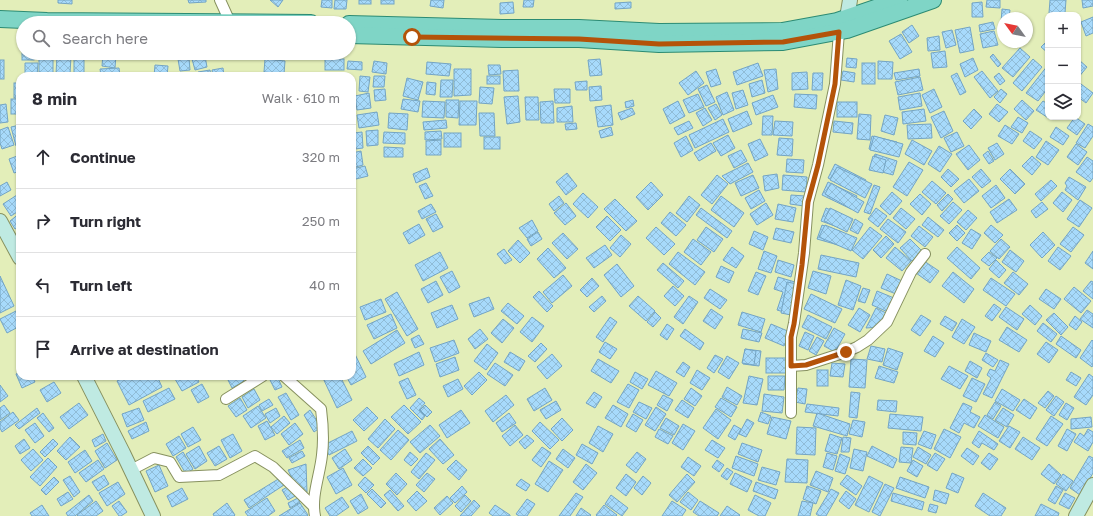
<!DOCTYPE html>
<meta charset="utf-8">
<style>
body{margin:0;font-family:"Golos Text",sans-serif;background:#f7f7f7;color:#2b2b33}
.controls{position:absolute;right:12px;top:12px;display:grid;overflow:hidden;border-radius:8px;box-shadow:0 1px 3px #0004}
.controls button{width:36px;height:36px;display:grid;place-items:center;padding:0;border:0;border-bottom:1px solid #e1e1e2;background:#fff;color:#2b2b33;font:20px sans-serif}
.compass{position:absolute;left:997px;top:12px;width:36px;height:36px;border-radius:50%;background:#fff;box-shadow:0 1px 3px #0004;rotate:303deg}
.stop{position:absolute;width:12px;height:12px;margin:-9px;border:3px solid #b45309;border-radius:50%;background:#fff}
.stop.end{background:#b45309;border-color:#fff;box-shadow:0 1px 4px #0008}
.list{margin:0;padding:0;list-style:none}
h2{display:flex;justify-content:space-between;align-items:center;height:52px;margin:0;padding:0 16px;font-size:17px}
h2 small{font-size:13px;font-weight:400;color:#7c7c81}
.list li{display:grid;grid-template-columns:26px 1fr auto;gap:12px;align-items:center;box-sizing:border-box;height:64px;padding:0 16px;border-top:1px solid #e1e1e2}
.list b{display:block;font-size:15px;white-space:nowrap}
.list em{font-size:13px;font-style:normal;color:#7c7c81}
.icon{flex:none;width:22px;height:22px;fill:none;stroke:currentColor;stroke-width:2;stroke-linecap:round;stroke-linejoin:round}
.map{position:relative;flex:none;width:1093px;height:516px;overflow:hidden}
.search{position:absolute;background:#fff;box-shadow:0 1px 3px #0004;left:16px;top:16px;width:340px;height:44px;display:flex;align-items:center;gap:10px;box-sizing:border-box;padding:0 14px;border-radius:22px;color:#7c7c81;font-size:15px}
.panel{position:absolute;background:#fff;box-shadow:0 1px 3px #0004;left:16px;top:72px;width:340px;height:308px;border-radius:12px}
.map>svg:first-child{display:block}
.building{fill:url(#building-cross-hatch);stroke:#73a4c4}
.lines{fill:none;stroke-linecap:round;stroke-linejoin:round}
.street-casing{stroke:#87915f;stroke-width:12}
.secondary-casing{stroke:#87915f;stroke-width:16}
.primary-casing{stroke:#2c8b73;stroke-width:18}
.street{stroke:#fff;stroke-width:10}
.secondary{stroke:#bfeae2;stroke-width:14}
.primary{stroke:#7fd5c6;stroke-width:16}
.route{stroke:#b45309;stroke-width:5}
</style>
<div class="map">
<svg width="1093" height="516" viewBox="0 0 1093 516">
<defs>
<pattern id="building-cross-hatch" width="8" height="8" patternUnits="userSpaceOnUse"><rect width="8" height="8" fill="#a7dafb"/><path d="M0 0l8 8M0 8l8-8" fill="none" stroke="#90bcd7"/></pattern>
</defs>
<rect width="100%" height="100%" fill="#e3eeb9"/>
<!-- building -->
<g class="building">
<polygon points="58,0 72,0 72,4 58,3"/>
<polygon points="188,0 206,0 206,2 189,3"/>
<polygon points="270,0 283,0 278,7"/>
<polygon points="322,0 332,0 332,8 321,7"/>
<polygon points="335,0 347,0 346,9 334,9"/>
<rect x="359" y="0" width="12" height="4"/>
<rect x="381" y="0" width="13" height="4"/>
<polygon points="431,0 444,0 443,8 430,6"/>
<polygon points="524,0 534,0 533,7 523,7"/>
<polygon points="987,0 1000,0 1000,8 986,7"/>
<polygon points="1050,0 1066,0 1065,13 1049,13"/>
<polygon points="1082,0 1093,0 1093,6 1083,8"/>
<polygon points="513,2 514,13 500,14 500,3"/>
<polygon points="631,2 631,8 615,9 615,3"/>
<polygon points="982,2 983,17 972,17 972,3"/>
<polygon points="1002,9 1010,10 1009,18 1003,18 1003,22 1001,22"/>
<polygon points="1093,17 1093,33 1086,36 1081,22"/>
<polygon points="993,22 995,29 980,32 979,25"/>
<polygon points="912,25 919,36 909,43 902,32"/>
<polygon points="970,27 974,50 960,53 955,30"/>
<polygon points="952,30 956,45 946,48 942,32"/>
<polygon points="994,31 998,45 983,48 980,34"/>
<polygon points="901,34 912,52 900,59 889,41"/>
<polygon points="939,36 940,50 928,51 927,38"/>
<polygon points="1048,40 1048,53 1041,47"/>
<polygon points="1020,48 1030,57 1013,77 1002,68"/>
<polygon points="945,51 947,67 933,68 931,53"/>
<rect x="22" y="53" width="12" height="7"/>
<polygon points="103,54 116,55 115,68 102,66"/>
<polygon points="993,54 1001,64 998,67 990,57"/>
<rect x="74" y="55" width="10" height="21"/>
<rect x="39" y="56" width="14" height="17"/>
<polygon points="57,56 71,56 70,74 56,74"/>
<polygon points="205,56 207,67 195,70 192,59"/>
<polygon points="189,58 190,70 180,71 178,59"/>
<polygon points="847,58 857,59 856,68 846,67"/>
<polygon points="973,58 978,70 965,77 960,64"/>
<polygon points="265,59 285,61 284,74 264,72"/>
<rect x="325" y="59" width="19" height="11"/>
<polygon points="600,59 602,75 590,76 588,60"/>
<polygon points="1033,59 1042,67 1022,91 1013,83"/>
<polygon points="1078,59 1087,67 1078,78"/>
<rect x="0" y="60" width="4" height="19"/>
<polygon points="348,61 362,62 362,70 347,69"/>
<polygon points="374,61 387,63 386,74 372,72"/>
<polygon points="878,61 893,62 892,79 878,79"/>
<polygon points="427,62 451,64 449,76 426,74"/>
<polygon points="25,63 38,63 37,76 25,76"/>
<polygon points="758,63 763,76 737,85 733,72"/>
<rect x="862" y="63" width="13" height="21"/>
<polygon points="155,65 168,66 167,76 154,76"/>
<polygon points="488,65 500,65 501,74 489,75"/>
<polygon points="1048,65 1048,88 1038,101 1026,93"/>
<polygon points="119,68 120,76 101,76 100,69"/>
<polygon points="223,68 224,76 213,76 212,70"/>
<polygon points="454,69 471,69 471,95 454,96"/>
<polygon points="716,69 721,84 711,87 706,72"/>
<polygon points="776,69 778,89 768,92 764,70"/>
<polygon points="919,69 920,76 896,80 894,73"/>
<polygon points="210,70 211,76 199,76 198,72"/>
<polygon points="518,70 519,91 504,91 503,71"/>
<polygon points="696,71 704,83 688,95 679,83"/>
<polygon points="843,71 855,73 854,82 841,80"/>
<polygon points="982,71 998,91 990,98 974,77"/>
<polygon points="807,72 808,89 792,90 792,73"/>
<polygon points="813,73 823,73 822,90 812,90"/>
<polygon points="957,73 966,92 960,95 951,76"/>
<polygon points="999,73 1005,81 1000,85 994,77"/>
<polygon points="360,76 370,77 368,92 359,91"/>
<polygon points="374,76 385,76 384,87 373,87"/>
<rect x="487" y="76" width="13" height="8"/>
<polygon points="920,77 923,90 898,95 895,82"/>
<polygon points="407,78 423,82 418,100 403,96"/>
<polygon points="441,80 453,80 452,97 440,97"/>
<polygon points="762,80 765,93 752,97 749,84"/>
<polygon points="587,81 587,90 576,90 575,82"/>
<polygon points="427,82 436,83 435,95 426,94"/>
<rect x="14" y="83" width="6" height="15"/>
<polygon points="1081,84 1093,93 1086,103 1078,97 1078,87"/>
<polygon points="707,85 715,102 706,106 698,89"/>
<polygon points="601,86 602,100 590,101 589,87"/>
<polygon points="480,87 494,88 492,104 479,103"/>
<polygon points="385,89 386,100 375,101 374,90"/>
<polygon points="554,89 570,89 570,103 555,103"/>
<polygon points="934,89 942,107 930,113 922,95"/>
<polygon points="1001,89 1007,94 1000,103 994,97"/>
<polygon points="743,90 748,105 736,109 732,93"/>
<polygon points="727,92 734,110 723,115 716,97"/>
<polygon points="369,93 371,108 357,110 355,96"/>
<polygon points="920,93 922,106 900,110 898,97"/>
<polygon points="698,94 704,107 689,113 683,100"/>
<polygon points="795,94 817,95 816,109 794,107"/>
<polygon points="773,95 778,107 756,115 752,103"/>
<polygon points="518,96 520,122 507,124 504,97"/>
<polygon points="525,97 538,97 539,120 526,120"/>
<rect x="11" y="99" width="9" height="15"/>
<polygon points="403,99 420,101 418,112 401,109"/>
<polygon points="446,100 459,100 458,118 446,117"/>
<polygon points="633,100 634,106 626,108 625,102"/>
<polygon points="1022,100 1034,111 1026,120 1014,109"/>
<polygon points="423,101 445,102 444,118 422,117"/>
<polygon points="460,101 477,101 476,125 459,125"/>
<polygon points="553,101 554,123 541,123 540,102"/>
<polygon points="678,101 685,116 670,124 663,109"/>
<polygon points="1043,101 1048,104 1048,117 1051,117 1050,119 1036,110"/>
<rect x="837" y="102" width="20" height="15"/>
<polygon points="6,104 8,122 0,123 0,105"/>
<polygon points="716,104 722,115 715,120 708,108"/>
<polygon points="997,104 1008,112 999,122 989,114"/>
<polygon points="611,105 613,125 598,127 595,107"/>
<polygon points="572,106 573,122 557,122 557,108"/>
<polygon points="632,108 635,114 621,120 618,113"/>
<polygon points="705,108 712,120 703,126 696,113"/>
<polygon points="924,109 926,121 903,124 902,112"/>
<polygon points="974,109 982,117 971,129 963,121"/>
<polygon points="747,111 752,124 733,132 728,119"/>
<polygon points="944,111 953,131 941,138 931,117"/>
<polygon points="377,112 379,125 359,128 357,115"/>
<polygon points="389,113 408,114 407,130 388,128"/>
<polygon points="479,113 494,113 495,136 480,136"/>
<polygon points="859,114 871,115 870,140 857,139"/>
<polygon points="885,115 898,118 894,135 881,131"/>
<polygon points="763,116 773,116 772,135 762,135"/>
<polygon points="1018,117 1028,123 1022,133 1011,127"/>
<polygon points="1075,117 1085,124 1077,135 1067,128"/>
<polygon points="723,119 729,132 695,148 689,135"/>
<polygon points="446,120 447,128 424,130 423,122"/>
<polygon points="689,121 693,128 678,135 674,128"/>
<polygon points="775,121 793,122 792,136 773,135"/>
<polygon points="834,121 853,123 852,134 833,132"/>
<polygon points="576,123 577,129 566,130 565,124"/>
<polygon points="931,124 932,138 908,139 907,125"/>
<polygon points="1088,124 1093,127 1093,136 1085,148 1076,143"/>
<polygon points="20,125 20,145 16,146 11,127"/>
<polygon points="1005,125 1019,134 1012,144 998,136"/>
<polygon points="8,127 14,145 2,149 0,143 0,130"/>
<polygon points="611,127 613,135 601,138 599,131"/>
<polygon points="1056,127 1069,136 1063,145 1050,137"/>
<polygon points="378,130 378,145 367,146 366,131"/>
<polygon points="441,131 442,139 425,140 425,132"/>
<polygon points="1030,131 1042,139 1034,149 1023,141"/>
<polygon points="362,132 363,148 355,149 354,133"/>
<polygon points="384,132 405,133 405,144 383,143"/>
<polygon points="957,132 964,146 951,152 944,138"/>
<rect x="444" y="133" width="17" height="14"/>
<polygon points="728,135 735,148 721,156 713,143"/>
<polygon points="686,136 693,150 681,157 674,143"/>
<polygon points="872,136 897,142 894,155 869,149"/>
<polygon points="874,136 903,144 899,157 870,150"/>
<rect x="484" y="137" width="16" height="12"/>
<polygon points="779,138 793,139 792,156 777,155"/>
<polygon points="760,139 768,155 755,161 748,144"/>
<polygon points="441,140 441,155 426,155 426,141"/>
<polygon points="912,140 932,151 924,165 905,154"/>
<polygon points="1046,141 1059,150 1048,165 1036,157"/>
<polygon points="711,143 716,151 699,161 694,153"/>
<polygon points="997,143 1004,154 995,160 988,148"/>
<polygon points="1076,144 1087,152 1078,165 1067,157"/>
<polygon points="969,145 980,160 968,170 956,154"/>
<polygon points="939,146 952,154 940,172 928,164"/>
<polygon points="384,147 403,148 403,157 384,157"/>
<polygon points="741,150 747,161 734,168 728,156"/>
<polygon points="361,151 363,165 352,168 352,153"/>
<polygon points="988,151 994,161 989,164 983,155"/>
<polygon points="875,154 897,161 893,175 871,169"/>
<polygon points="20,155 20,171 14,173 9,159"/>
<polygon points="873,156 886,160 883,173 869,170"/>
<polygon points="1032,156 1041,164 1032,175 1022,166"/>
<polygon points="1087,157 1093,161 1093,178 1090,182 1076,172"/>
<polygon points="787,159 804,160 803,173 786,172"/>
<polygon points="909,162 923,170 907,196 893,187"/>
<polygon points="748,163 753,172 730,184 722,176"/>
<polygon points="835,164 866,180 859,194 828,178"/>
<polygon points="365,166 368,176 352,180 352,169"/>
<polygon points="837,167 872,184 865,198 830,180"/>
<polygon points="427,168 430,177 416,183 413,174"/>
<polygon points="948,169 959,179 951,187 941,177"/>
<polygon points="981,169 991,181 982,188 972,177"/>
<polygon points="1010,169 1025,184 1015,194 1000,179"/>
<polygon points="567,173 577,186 566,195 556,182"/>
<polygon points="777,174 779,188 765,191 763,176"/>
<polygon points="717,175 728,184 712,204 701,195"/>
<polygon points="753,175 759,188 741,196 735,183"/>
<polygon points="783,175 807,177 806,192 782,190"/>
<polygon points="1069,177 1086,187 1078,200 1065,190 1067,186 1065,183"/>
<polygon points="969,179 979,191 964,203 954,191"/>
<polygon points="1051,180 1057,186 1041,201 1035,194"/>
<polygon points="932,181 946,193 936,204 922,192"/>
<polygon points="7,182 11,190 0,196 0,186"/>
<polygon points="651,182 663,195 648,210 636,197"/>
<polygon points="828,182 857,196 851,209 822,195"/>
<polygon points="426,183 433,196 425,199 419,186"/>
<polygon points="831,183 864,202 858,213 825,194"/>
<polygon points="874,185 880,187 870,214 864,212"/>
<polygon points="996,185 1005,198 991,208 982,196"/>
<polygon points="759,190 765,201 751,209 745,198"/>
<polygon points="892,192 902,201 890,215 880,206"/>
<polygon points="1062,192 1072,200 1063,212 1053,203"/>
<polygon points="583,193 598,207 588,218 573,204"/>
<polygon points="920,194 931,204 922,215 910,204"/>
<polygon points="948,194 953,199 942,211 937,205"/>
<polygon points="17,195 20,199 20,210 11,216 3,204"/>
<polygon points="791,195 805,196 804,206 790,204"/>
<polygon points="559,196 564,203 554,211 549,204"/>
<polygon points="689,196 700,205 687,222 676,213"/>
<polygon points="721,196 744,213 734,227 711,210"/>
<polygon points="615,199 637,221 626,231 604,209"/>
<polygon points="1009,199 1017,210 997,223 990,212"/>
<polygon points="1080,200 1092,208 1079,227 1067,219"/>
<polygon points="953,202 962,210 949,224 940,216"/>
<polygon points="1042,202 1048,209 1036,218 1031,211"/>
<polygon points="566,203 576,216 565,225 554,213"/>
<polygon points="766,203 773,215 757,225 750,214"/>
<polygon points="431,204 436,212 422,219 418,211"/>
<polygon points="778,204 796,208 793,222 775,219"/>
<polygon points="701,208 732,231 727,238 696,215"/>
<polygon points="826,208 850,218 846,230 821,221"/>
<polygon points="830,208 853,219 847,232 824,221"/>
<polygon points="876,208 887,216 878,227 868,219"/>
<polygon points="901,208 915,219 906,229 893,218"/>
<polygon points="968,210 977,218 966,230 957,222"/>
<polygon points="670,212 686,225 676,236 661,223"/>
<polygon points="20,213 20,226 15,229 10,221"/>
<polygon points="436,214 443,227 433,232 426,219"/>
<polygon points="607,216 621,230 610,241 596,227"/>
<polygon points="928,217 944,230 938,237 922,225"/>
<polygon points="855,219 863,224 858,234 850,230"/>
<polygon points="888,219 906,232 898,243 880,229"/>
<polygon points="532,220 538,231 527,238 519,228"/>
<polygon points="419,224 425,235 409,244 403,233"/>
<polygon points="822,225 842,232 838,245 817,239"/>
<polygon points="825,225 857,238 851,251 819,237"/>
<polygon points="957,225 965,233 957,241 949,233"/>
<polygon points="991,225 1003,235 995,243 984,233"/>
<polygon points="919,226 933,237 925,247 911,236"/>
<polygon points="656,227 675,244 664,255 646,238"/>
<polygon points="706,227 723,239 714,252 697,240"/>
<polygon points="870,227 882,236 863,259 852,250"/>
<polygon points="1073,227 1084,235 1071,252 1060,244"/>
<polygon points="776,228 794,232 791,243 773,239"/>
<polygon points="971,229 981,235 972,249 962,243"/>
<polygon points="754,231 768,237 763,250 749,244"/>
<polygon points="538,232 542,239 531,246 527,239"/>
<polygon points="1043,232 1055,245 1042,258 1030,245"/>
<polygon points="563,233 578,249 567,259 552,243"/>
<polygon points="621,235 631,244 620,257 610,248"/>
<polygon points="886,236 894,244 881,258 873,250"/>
<polygon points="693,239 711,252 701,265 684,252"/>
<polygon points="910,239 922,251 912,261 900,248"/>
<polygon points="1001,239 1010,247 999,259 990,251"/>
<polygon points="518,240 530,253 520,263 508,251"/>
<polygon points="605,245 612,255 594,268 586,258"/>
<polygon points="732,247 744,256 736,268 723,260"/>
<polygon points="895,247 911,261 902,271 886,258"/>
<polygon points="957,247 980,268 971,279 947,258"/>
<polygon points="1058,247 1071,256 1060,270 1048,261"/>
<polygon points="548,248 566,268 554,278 537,259"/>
<polygon points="504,249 512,260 505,264 497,254"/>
<polygon points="1010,250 1024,261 1016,272 1002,262"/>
<polygon points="764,251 777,256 771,273 758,269"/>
<polygon points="1093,251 1093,269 1085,263"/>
<polygon points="440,252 448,268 423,281 415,265"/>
<polygon points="678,252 705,272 695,285 669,264"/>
<polygon points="989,252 997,258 989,266 981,260"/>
<polygon points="821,255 859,263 856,277 818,269"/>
<polygon points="778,260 794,265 791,277 775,272"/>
<polygon points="996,260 1006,270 999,278 989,269"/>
<polygon points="924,261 939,271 930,283 916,273"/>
<polygon points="663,263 684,281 678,288 657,270"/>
<polygon points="617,264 634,286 621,297 604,275"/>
<polygon points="721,266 734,272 729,283 716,277"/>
<polygon points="452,271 460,287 449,293 440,277"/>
<polygon points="813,271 831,276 826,294 808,288"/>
<polygon points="756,272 766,276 758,295 748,291"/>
<polygon points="953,272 974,289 964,303 942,286"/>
<polygon points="1013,272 1028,284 1019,295 1004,283"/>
<polygon points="887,274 902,281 896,294 881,288"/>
<polygon points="563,275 572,286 552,303 543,292"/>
<polygon points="0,276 14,306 0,313"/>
<polygon points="778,277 795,282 787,313 777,310 783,292 774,289"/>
<polygon points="592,278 599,286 587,297 580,290"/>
<polygon points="991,278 1015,294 1006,306 983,290"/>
<polygon points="846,280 861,286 853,310 838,305"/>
<polygon points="436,281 443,295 428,303 421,289"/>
<polygon points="1091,281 1093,282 1093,299 1083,291"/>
<polygon points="787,282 797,284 791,315 781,313"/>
<polygon points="673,286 684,296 675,306 664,296"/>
<polygon points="1074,287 1091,301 1081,313 1064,299"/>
<polygon points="863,288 870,290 865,303 858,301"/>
<polygon points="710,289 727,300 720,309 704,298"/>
<polygon points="1046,289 1061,299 1054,309 1039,299"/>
<polygon points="539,291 553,306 547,312 533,297"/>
<polygon points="877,291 894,298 888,312 872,305"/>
<polygon points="397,292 418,329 407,336 385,299"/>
<polygon points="811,294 842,309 835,323 804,309"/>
<polygon points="602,296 606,301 594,312 589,307"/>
<polygon points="638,296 655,311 646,321 629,306"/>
<polygon points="689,296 698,302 683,324 674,317"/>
<polygon points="489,297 494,309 474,317 469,304"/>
<polygon points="381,299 386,312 365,320 360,307"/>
<polygon points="508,303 524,316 517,324 501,311"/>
<polygon points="994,304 1001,309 992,321 985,316"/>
<polygon points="452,305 458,319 437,328 431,313"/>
<polygon points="1030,305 1042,316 1035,325 1022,314"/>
<polygon points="1006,307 1024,319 1017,330 999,317"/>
<polygon points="859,308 870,315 860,332 848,325"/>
<polygon points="876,308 886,313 880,327 866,328"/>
<polygon points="20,309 20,326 7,333 0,319"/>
<polygon points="711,309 723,317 715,329 703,321"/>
<polygon points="1087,310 1093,314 1093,328 1080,319"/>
<polygon points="655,312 661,318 653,327 647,322"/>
<polygon points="742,312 765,319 761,332 738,325"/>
<polygon points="1054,313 1068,327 1061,335 1046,320"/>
<polygon points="391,314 397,328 374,339 367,325"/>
<polygon points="808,315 832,327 826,339 802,327"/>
<polygon points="921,315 931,321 920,336 911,330"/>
<polygon points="945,316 957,323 952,331 940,324"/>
<polygon points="1075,316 1082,322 1076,330 1069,325"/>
<polygon points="532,317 544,326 532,342 520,332"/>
<polygon points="610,317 617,322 603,342 596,337"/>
<polygon points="503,319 514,328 502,343 491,333"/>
<polygon points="962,319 975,327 964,344 952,337"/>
<polygon points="1043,323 1057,334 1051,342 1037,331"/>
<polygon points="667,324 674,329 667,340 660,335"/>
<polygon points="771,324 790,332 784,346 765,338"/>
<polygon points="1007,327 1027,340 1019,352 999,340"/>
<polygon points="834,328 845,334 835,352 824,346"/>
<polygon points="480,329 488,339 475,349 468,339"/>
<polygon points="685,329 704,343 700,350 680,336"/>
<polygon points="743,329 762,333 759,342 741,338"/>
<polygon points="397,330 405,343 371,364 363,351"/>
<polygon points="805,332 814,336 808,350 799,346"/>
<polygon points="974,333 991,341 986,352 969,345"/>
<polygon points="419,335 424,344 415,348 411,339"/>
<polygon points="933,336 944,343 935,357 924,351"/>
<polygon points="1061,336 1081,350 1076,358 1056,344"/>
<polygon points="817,337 824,341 816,355 809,351"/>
<polygon points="454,340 459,353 435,362 430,348"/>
<polygon points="1092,340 1093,341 1093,365 1092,367 1080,358"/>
<polygon points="605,342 617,349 610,359 599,352"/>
<polygon points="1046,342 1058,350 1049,363 1037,354"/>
<polygon points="541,343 547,349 535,362 528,356"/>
<polygon points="487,344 498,353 486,370 474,361"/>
<polygon points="871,346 885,349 882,362 867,359"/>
<polygon points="352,348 366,377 351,385 346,376 352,376"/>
<polygon points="888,348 903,353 897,370 883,365"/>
<polygon points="745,349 761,351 759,366 743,364"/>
<polygon points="745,349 756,351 754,365 742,363"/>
<polygon points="419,352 424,365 399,376 394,364"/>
<polygon points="510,352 525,361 519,371 504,362"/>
<polygon points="986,353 998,360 993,367 982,360"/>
<polygon points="552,354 562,366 547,379 537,367"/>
<polygon points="715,355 723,359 714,373 707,368"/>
<polygon points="727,356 739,363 729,379 718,372"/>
<polygon points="455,357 459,370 440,377 436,364"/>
<rect x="766" y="358" width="20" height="15"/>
<polygon points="598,359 619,371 611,383 591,371"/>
<polygon points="851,359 867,360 865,388 849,387"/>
<polygon points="1000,360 1009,364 992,398 983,394 991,378 987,375 990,369 995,371"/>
<polygon points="970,361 982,368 977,378 965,371"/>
<polygon points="683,362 690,367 684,377 676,372"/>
<polygon points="495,363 513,375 505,386 487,374"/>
<polygon points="832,363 845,364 843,377 830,376"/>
<polygon points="879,366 898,372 894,383 875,378"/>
<polygon points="949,366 968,376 960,389 941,379"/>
<polygon points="697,370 710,378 702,390 690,383"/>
<rect x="817" y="370" width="11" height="16"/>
<polygon points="656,371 677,383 669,396 648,385"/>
<polygon points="20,372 20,376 32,376 35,382 22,388 16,374"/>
<polygon points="479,372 487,380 472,395 464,386"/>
<polygon points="635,372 648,379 642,389 630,382"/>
<polygon points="1071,372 1081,378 1076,386 1066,380"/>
<polygon points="1089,374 1093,377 1093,395 1086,405 1074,397"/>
<polygon points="127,376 157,376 162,387 129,405 117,381"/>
<polygon points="181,376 196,376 199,382 182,391 175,379"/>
<polygon points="226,376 242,376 244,381 232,388"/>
<polygon points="273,376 277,376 282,387 275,390 269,378"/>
<polygon points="322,376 340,376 352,400 337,408"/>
<polygon points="749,376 763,379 757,405 743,403"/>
<polygon points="768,376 785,376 784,390 768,390"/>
<polygon points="408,378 416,395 407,399 399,382"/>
<polygon points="972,378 985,384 976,402 963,396"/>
<polygon points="458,379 463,389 448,397 443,386"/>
<polygon points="54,382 61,393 47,402 40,390"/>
<polygon points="202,384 209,397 198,403 191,390"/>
<polygon points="628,384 639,390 629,408 617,402"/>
<polygon points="0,385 8,396 0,402"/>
<polygon points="727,387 742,396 737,405 722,397"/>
<polygon points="169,388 175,399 148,412 143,401"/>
<polygon points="545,388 552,400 534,411 527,399"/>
<polygon points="691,388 702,396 695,406 684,399"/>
<polygon points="798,388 807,389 805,404 795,402"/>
<polygon points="254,389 260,400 248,408 242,397"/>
<polygon points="1002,389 1020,400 1013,411 995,401"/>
<polygon points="1048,391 1054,396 1045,408 1038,403"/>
<polygon points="594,392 602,397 595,408 586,403"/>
<polygon points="851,392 860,393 857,418 849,417"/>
<polygon points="286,393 299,415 291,420 278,397"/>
<polygon points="764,394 784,397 782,413 762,411"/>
<polygon points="506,395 514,405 493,422 485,411"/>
<polygon points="663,395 673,400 667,411 657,405"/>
<polygon points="1056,396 1064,402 1054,416 1046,410"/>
<polygon points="240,398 247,410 236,417 228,406"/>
<polygon points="419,398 425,403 419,410 425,416 422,420 410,408"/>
<polygon points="721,398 737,407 731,417 715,407"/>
<polygon points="269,399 273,405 262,411 259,405"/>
<polygon points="1024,399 1037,408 1030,419 1016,410"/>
<polygon points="682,400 694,408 688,418 675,410"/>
<polygon points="878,400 897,401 896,412 877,410"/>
<polygon points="556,401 561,410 546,419 540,410"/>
<polygon points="639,402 652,408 646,419 633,412"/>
<polygon points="995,402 1001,406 993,419 987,415"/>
<polygon points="79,403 88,415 69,429 60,417"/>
<polygon points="963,403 972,407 970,412 980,417 974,428 964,423 959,433 950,428"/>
<polygon points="1066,403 1074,408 1067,420 1059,415"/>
<polygon points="807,404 839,408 838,416 805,412"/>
<polygon points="4,405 10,413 0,420 0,408"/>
<polygon points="404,405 421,422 408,434 391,417"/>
<polygon points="425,405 432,412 427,417 420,410"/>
<polygon points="613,405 628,414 621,427 605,418"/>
<polygon points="258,406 266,418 251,428 243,416"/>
<polygon points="367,407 378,418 364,431 353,420"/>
<polygon points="656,407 666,414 655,431 645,425"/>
<polygon points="37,408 40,413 19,429 15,425"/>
<polygon points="139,408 144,420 127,427 122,414"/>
<polygon points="276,408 280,416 270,423 265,414"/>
<polygon points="1003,408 1014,415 1007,427 995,420"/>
<polygon points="716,409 731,420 718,439 703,428"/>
<polygon points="310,410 321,427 314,432 304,415"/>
<polygon points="461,410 470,423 447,438 439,425"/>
<polygon points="13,412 19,420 2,432 0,428 0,422"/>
<polygon points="761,412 771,416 768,424 758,421"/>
<polygon points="43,413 54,428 49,432 37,418"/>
<polygon points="509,413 516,423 502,432 496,423"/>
<polygon points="817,413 850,424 847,436 813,426"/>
<polygon points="633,414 643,420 636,432 626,426"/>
<polygon points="890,414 923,417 921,431 888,428"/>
<polygon points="985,415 1004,427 998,438 978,426"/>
<polygon points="284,416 290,423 277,434 271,427"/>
<polygon points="1051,416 1063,424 1047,446 1036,439"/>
<polygon points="772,417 791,421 786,439 767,434"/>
<polygon points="1091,417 1092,427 1071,429 1071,419"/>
<polygon points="562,418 573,430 562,441 551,429"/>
<polygon points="666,418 679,426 674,435 660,428"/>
<polygon points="385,419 395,429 378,448 368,439"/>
<polygon points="747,419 754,423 746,437 739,434"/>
<polygon points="853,420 865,422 862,437 849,434"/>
<polygon points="267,421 275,435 265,440 258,426"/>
<polygon points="146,422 149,431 132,439 128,431"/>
<polygon points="540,422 559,440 550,449 532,431"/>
<polygon points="35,423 44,436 35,443 25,430"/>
<polygon points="295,423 303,434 289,445 281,434"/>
<polygon points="683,424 695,431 683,450 672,443"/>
<polygon points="430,425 440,436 420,453 410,442"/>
<polygon points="515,425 523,435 510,446 502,436"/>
<polygon points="734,425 741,429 735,440 728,436"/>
<polygon points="598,426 613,434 603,452 589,443"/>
<polygon points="1009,426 1020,432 1010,448 999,441"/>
<polygon points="193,427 201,440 188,447 181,434"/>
<polygon points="797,427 816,428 815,455 796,454"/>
<polygon points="659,429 673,436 668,444 655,437"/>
<polygon points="944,429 961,437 950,458 934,449"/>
<polygon points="1067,429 1076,434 1067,451 1058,446"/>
<polygon points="1088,429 1093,432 1093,442 1088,451 1074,442 1080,433 1084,436"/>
<polygon points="398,430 409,440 391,460 380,450"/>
<polygon points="352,431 357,441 329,455 324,445"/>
<polygon points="924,431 936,435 931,449 918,444"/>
<polygon points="979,431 998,444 994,450 982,443 979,448 972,443"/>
<polygon points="903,432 917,433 916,445 903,444"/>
<polygon points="103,434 106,441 95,447 92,440"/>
<polygon points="233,434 242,451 230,458 221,440"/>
<polygon points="830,434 842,438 837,454 825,451"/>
<polygon points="527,435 534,441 525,449 519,442"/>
<polygon points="179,436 186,448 173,456 166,444"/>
<polygon points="70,437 80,447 66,460 57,451"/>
<polygon points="843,437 851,438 849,452 841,452"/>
<polygon points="1023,437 1040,448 1032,460 1015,449"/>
<polygon points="24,439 30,448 20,454 15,446"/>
<polygon points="53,439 58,444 45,457 40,452"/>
<polygon points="440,439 454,455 443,464 429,449"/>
<polygon points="300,440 304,448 287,458 282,451"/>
<polygon points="712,440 725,448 718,458 705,450"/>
<polygon points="107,443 117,460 105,468 95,451"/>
<polygon points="742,443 762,450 758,462 738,454"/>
<polygon points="582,444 598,453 592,464 576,455"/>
<polygon points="199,446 207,461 195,469 186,454"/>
<polygon points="219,446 227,459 215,466 207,453"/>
<polygon points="368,446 380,458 373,465 361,453"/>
<polygon points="872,446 897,459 893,468 867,456"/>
<polygon points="542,447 551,453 541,467 532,460"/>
<polygon points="901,447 913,448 911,463 899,462"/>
<polygon points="918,447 931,455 926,464 913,457"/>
<polygon points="967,448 979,456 973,465 961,456"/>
<polygon points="33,449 43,460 31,471 21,460"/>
<polygon points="345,449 352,460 339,469 332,458"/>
<polygon points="563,449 575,458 568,468 556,459"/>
<polygon points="854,449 867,452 863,471 850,468"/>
<polygon points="85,450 92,461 75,473 68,462"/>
<polygon points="302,451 305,456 292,463 289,458"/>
<polygon points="183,452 193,469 186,474 176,457"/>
<polygon points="410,452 418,459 411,466 404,460"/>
<polygon points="637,452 646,459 636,473 626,465"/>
<polygon points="426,453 435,460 419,479 411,472"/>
<polygon points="827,453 837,456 833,470 823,467"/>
<polygon points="935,453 945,459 937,471 927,465"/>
<polygon points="989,453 998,459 990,470 981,463"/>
<polygon points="840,454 850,458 845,474 835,471"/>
<polygon points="736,456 758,464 754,476 732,468"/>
<polygon points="1089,456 1093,458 1093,473 1080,495 1070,488"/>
<polygon points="688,457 701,466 694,476 681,467"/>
<polygon points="48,458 57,467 40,486 30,477"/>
<polygon points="363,459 372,468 363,476 354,468"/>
<polygon points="787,459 808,460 807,483 785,482"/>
<polygon points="98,460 104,469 86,482 79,473"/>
<polygon points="456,460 467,470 459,480 447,469"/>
<polygon points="717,460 724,465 719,472 712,467"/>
<polygon points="913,460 923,466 917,477 907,471"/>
<polygon points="549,461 563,470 548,492 535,484"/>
<polygon points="306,464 307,492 298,490 288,470"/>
<polygon points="586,464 597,473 583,490 573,482"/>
<polygon points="1049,464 1061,475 1054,484 1041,474"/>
<polygon points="159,465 168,486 155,492 146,471"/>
<polygon points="762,467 780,472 776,485 758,480"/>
<polygon points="343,468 352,485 336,494 327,477"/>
<polygon points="727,468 733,472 727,480 721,476"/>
<polygon points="816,471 833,478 828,492 810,485"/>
<polygon points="396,473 407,484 397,495 386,484"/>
<polygon points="427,473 435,479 424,492 416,485"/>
<polygon points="735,473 752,481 747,492 730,484"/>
<polygon points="952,473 964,478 958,493 946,488"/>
<polygon points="626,474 636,482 626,496 616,488"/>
<polygon points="687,474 695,482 677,502 669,495"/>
<polygon points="1063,474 1073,481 1066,491 1056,484"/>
<polygon points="104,475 109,484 98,491 92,482"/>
<polygon points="847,475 862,486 856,495 840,484"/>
<polygon points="70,476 80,492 74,497 63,480"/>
<polygon points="643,476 651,483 642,495 634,488"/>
<polygon points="869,476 883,483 869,512 855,505"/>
<polygon points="54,477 59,482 46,495 41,490"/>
<polygon points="365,477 374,485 366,493 358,485"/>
<polygon points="900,477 929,487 925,498 896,488"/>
<polygon points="280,478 284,485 249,508 244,500"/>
<polygon points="521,479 530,485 526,491 516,485"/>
<polygon points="118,482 125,494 107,506 99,493"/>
<polygon points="756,482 778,490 775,499 753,491"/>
<polygon points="885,484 894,488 880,516 872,512"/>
<polygon points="289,486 295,496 288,500 282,490"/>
<polygon points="462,486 467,492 455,503 450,498"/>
<polygon points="807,486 821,491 816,504 803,499"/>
<polygon points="1056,486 1063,490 1055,504 1048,500"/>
<polygon points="182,488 188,499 172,507 167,496"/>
<polygon points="372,489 386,503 381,508 367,494"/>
<polygon points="831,489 839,493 826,516 819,516 816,514"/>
<polygon points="390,490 404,506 398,511 384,495"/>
<polygon points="935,490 949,494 946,504 933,500"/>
<polygon points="417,491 427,501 416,511 407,501"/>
<polygon points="846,491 856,499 849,509 839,501"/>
<polygon points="68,492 73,499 61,506 57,499"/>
<polygon points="688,492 698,500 691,510 680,502"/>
<polygon points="576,493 583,497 570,516 559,516"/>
<polygon points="893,493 924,502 922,510 891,501"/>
<polygon points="983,493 1006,508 1001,516 990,516 975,506"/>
<polygon points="1065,493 1075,498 1069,509 1059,504"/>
<polygon points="361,494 368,508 358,514 350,501"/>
<polygon points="89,495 93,501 75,516 68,516 66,513"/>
<polygon points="465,495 471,501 461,512 455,506"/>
<polygon points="611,495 628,508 622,516 605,504"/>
<polygon points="755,495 771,503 765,516 759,516 748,510"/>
<polygon points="447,496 453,503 440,515 434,508"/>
<polygon points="342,497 349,507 336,516 330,516 325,508"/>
<polygon points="267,498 275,511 268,516 248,516 245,512"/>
<polygon points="298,498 300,502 290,508 288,503"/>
<polygon points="527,499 535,504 527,516 519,516 516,514"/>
<polygon points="474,500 480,506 471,516 460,516"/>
<polygon points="96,501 103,511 96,516 78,516 77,515"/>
<polygon points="119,501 127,512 121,516 119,516 112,506"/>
<polygon points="672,501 686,510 682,516 662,516"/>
<polygon points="700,501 719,513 717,516 699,516 693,512"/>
<polygon points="802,501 813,503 810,516 798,516"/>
<polygon points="227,503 235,515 234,516 214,516 213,514"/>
<polygon points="300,503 308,515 307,516 279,516"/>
<polygon points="930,504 938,506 936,513 928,511"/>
<polygon points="1041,504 1059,513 1058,516 1035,516"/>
<polygon points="42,505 49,516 32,516 30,513"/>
<polygon points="495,505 510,515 510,516 493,516 489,513"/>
<polygon points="604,505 617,515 616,516 597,516 596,515"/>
<polygon points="727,506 740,515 739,516 720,516"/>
<polygon points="581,508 591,515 590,516 576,516"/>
</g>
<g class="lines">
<defs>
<g id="street">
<polyline points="220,0 230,22"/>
<polyline points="791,366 806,365 846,352 857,347 868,340 887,322 911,272 925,254"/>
<path d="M 284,376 L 321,409 C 323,425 324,439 322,455 C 320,475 311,496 315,516"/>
<polyline points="226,399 263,376"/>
<polyline points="791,413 791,337 794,323 804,253 808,202 818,165 835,84 839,32"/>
<polyline points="131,470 154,458 170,462 179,477 219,475 255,456 273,467 313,506"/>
</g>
<g id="secondary">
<polyline points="847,18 850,0"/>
<polyline points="0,221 20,258"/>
<polyline points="84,376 123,453 153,516"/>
<polyline points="1076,516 1093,485"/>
</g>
<g id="primary">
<polyline points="0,19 47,21 311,23"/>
<polyline points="349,24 502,28 579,28 659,32 782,31 837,21 899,0"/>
<polyline points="349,35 502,39 579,39 659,44 783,42 847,30 933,0"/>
</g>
</defs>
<!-- street casing -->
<use href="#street" class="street-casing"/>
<!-- secondary casing -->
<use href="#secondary" class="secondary-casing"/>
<!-- primary casing -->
<use href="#primary" class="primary-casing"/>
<!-- street -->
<use href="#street" class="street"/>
<!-- secondary -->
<use href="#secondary" class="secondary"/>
<!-- primary -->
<use href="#primary" class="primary"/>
</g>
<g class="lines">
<!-- route -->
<polyline class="route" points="412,37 579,39 659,44 783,42 839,32 835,84 818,165 808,202 802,265 794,324 791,337 791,366 806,365 846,352"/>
</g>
</svg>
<div class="controls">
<button>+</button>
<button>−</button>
<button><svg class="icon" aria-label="layers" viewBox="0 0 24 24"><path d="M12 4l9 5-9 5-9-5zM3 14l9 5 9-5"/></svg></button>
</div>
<svg class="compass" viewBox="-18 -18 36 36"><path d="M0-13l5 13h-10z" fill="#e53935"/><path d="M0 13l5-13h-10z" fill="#7c7c81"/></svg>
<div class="stop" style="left:412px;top:37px"></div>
<div class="stop end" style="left:846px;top:352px"></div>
<div class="search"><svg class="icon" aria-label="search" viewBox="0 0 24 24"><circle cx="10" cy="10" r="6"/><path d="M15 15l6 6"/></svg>Search here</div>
<section class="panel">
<h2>8 min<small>Walk · 610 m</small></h2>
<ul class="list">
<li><svg class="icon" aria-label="ahead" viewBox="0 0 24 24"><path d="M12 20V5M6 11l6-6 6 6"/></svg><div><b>Continue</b></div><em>320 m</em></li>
<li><svg class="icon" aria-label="right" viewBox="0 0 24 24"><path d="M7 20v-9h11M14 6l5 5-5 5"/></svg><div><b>Turn right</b></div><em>250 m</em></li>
<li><svg class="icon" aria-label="left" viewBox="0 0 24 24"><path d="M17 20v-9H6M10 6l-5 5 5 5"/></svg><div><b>Turn left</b></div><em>40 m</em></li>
<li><svg class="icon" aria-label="arrive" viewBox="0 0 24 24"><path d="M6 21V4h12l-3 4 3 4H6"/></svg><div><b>Arrive at destination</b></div></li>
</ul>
</section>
</div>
